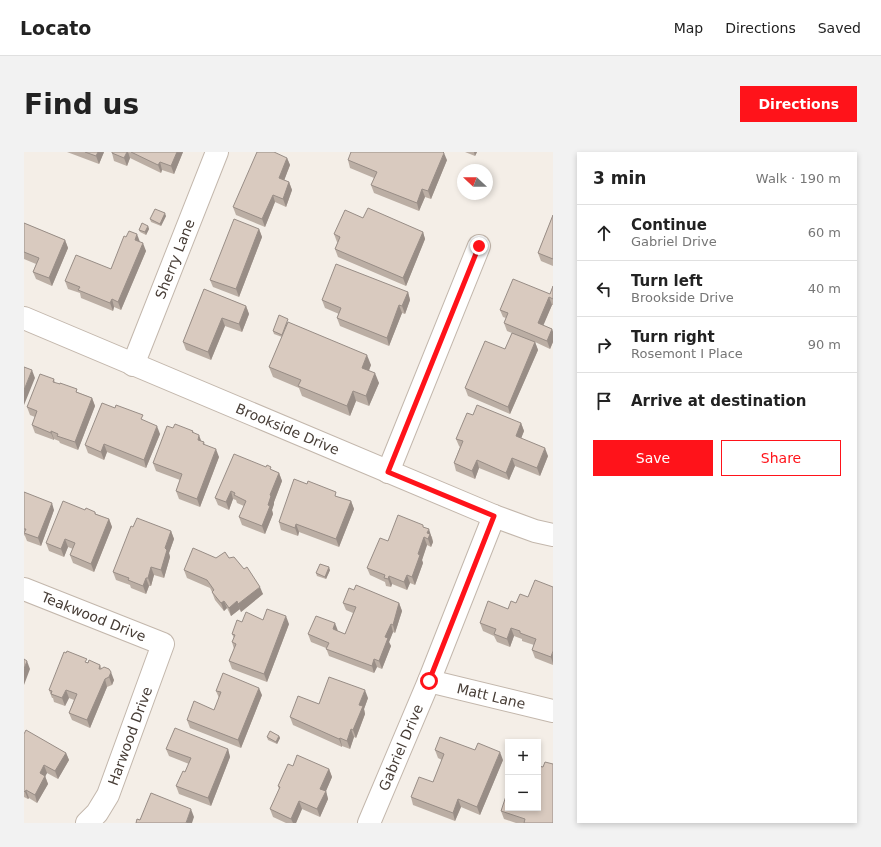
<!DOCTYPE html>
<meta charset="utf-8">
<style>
body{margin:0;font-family:"DejaVu Sans",sans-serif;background:#f2f2f2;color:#222}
.controls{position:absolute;right:12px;bottom:12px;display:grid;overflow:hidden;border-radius:0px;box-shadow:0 2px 6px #0003}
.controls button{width:36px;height:36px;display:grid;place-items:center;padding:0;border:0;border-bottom:1px solid #e0e0e0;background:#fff;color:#222;font:20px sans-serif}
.compass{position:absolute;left:433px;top:12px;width:36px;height:36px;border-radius:50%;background:#fff;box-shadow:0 2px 6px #0003;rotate:292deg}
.stop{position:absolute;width:12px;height:12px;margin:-9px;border:3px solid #ff131a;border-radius:50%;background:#fff}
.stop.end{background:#ff131a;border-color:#fff;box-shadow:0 1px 4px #0008}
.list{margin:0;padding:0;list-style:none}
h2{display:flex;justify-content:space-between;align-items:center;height:52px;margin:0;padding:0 16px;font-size:17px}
h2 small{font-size:13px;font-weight:400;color:#767676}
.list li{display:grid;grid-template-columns:26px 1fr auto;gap:12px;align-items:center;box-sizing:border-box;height:56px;padding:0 16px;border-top:1px solid #e0e0e0}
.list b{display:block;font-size:15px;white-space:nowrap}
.list p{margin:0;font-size:13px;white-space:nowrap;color:#767676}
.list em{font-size:13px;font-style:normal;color:#767676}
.actions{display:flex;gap:8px;padding:12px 16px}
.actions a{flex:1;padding:9px 0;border:1px solid #ff131a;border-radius:0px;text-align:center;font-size:14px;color:#ff131a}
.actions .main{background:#ff131a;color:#fff}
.icon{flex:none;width:22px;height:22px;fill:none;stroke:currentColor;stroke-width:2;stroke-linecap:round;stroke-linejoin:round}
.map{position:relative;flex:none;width:529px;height:671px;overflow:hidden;border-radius:0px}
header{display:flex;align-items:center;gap:24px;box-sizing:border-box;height:56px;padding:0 20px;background:#fff;border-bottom:1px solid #e0e0e0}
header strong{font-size:19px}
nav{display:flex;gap:22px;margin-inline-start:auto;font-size:14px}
.intro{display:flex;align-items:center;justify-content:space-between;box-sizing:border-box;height:96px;padding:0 24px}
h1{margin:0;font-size:28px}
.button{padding:10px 18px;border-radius:0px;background:#ff131a;color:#fff;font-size:14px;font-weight:700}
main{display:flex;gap:24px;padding:0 24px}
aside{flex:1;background:#fff;border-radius:0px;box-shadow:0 2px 6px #0003}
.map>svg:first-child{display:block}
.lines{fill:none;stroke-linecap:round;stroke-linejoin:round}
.minor-casing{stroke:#c3b7ac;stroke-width:24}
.minor{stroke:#fff;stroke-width:22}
.wall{fill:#bbaea4}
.shaded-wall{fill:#988d86}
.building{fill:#d9cabf;stroke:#988d86}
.route{stroke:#ff131a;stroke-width:5}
.labels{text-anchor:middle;stroke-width:3.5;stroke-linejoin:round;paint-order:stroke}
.street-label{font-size:14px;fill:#473d36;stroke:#fff}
</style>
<header>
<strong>Locato</strong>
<nav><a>Map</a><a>Directions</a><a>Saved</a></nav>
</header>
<div class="intro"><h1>Find us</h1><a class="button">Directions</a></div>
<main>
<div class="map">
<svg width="529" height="671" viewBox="0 0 529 671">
<rect width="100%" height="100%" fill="#f4eee7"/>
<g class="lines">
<defs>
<g id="minor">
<path id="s1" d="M 0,166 L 470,364 L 511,379 L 529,383"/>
<path id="s2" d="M 109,213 L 193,0"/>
<polyline points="364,320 455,94"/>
<path id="s3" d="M 0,437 L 139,492 L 84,643 L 73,661 L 63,671"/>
<path id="s4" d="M 405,529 L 529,559"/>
<path id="s5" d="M 345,671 L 405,529 L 470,364"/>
</g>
</defs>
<!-- minor casing -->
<use href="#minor" class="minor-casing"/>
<!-- minor -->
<use href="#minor" class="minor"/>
</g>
<!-- wall -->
<g class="wall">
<polygon points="43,0 80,0 75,12"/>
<polygon points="88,0 159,0 150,22 138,18 137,21 106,6 103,14 90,9 88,1"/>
<polygon points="441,0 453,0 451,4"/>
<polygon points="263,6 266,13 260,28 265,30 268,38 262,55 251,50 241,75 212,63 209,55"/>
<polygon points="324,8 423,8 407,47 401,45 395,59 350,41 347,33 350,26 326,16"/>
<polygon points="529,63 529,114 517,109 514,101"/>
<polygon points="142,64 137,74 127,70 126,67"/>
<polygon points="339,66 399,80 401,87 382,134 314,105 311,97 314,90 313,90 310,82"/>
<polygon points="0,71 41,88 44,96 28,134 12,127 9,120 12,112 0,107"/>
<polygon points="124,74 125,77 122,83 116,80 115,78"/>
<polygon points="235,77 238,85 215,145 189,135 186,128"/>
<polygon points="116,90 122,99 97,158 90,155 89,159 57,146 56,141 44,137 41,129 87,117"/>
<polygon points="529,134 529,153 528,153 519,173 528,177 529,180 529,190 526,197 511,190 514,198 486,262 444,244 441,236 481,197 488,181 483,179 480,171 482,166 479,165 476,158 526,142"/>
<polygon points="180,137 222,154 225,162 218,180 201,174 187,208 162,198 159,190"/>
<polygon points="384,140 386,148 381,162 378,161 365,194 316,174 313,166 315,162 301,156 298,148"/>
<polygon points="265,170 265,171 347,213 345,218 355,231 345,254 332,249 326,264 278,244 275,236 249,225 245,215 258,185 250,182 249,179"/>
<polygon points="30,227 31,231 68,246 71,254 54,298 36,291 35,289 30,287 30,288 11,281 8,273 11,265 6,263 3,255"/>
<polygon points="449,263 497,271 500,279 497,286 524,304 516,324 491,314 485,328 455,316 451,327 432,319 430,311 436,295 435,294 432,287"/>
<polygon points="120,268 136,282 122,316 83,300 80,308 64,301 61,293"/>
<polygon points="149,276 169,279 170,281 177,289 180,290 181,293 195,305 176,355 155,347 152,339 156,328 132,319 129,311"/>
<polygon points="248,318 255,321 258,329 250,350 250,352 248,358 249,362 241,382 218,373 215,365 220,354 213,351 212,348 209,347 205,358 194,353 191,346"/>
<polygon points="0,340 30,358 17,394 3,389 1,384 0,383"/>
<polygon points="314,345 327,349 330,357 315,395 275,380 274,384 257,378 255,370"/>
<polygon points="61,358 71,360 72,362 85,367 88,375 70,420 49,411 46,403 49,397 44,395 40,405 25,399 22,391"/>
<polygon points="109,375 147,379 150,387 145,401 146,405 140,426 130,423 127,434 125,434 122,442 107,436 106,433 92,428 89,420"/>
<polygon points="400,375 408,385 409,390 407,395 403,393 398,408 399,411 391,433 386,431 383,438 368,432 367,435 362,434 361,430 346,423 343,416 364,389"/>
<polygon points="192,406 205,406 239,442 217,460 216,457 207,464 203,456 200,459 191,448 188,440 186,436 163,426 160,418"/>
<polygon points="306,418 302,427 293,424 292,421"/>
<polygon points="529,435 529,513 511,506 508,498 510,493 498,489 498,487 490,484 486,495 473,490 470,484 459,479 456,471 484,457 492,451"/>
<polygon points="330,438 375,451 378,459 371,481 369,480 365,490 367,494 358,517 353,515 350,521 305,504 302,496 287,490 284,482 314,479 321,482 329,461 322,458 319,451"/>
<polygon points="239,468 265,472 243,530 208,517 205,509 210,497 208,490 210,486 208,482 218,470"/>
<polygon points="64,510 76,513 78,517 90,528 88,533 83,535 66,576 48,568 45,561 50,548 45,546 41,554 30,550 29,546 28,546 25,538"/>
<polygon points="192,539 238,543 217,596 166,576 163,568 190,558 195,546"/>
<polygon points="344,546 340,557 341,562 332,586 330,585 326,597 318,594 318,595 269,573 266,565 295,552"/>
<polygon points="0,582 42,601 45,608 34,627 23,621 21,624 24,632 13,651 5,646 4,647 0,645"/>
<polygon points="255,584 256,586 253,592 244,588 243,585"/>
<polygon points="142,597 204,597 206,605 187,654 155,642 152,634 161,620 165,612 145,604"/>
<polygon points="411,598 479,608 456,663 437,655 431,669 389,653 387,645 409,630 418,608 414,606"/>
<polygon points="269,614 305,617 308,625 302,639 304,647 296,665 278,657 272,671 262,671 249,665 246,657 255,637 254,634"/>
<polygon points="515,614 519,615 529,671 492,671 480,667 477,659"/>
</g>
<!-- shaded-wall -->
<g class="shaded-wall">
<polygon points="74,0 80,0 75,12 72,4"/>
<polygon points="103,0 104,0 106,6 103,14 100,6"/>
<polygon points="153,0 159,0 150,22 147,14"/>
<polygon points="450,0 453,0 451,4"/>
<polygon points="420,1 423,8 407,47 404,39"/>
<polygon points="263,6 266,13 258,34 255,26"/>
<polygon points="136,10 138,18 137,21 134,13"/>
<polygon points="265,30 268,38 262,55 259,47"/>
<polygon points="398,37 401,45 395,59 393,51"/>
<polygon points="249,43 251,50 241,75 238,67"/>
<polygon points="141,61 142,64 137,74 136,72"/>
<polygon points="124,74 125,77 122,83 121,80"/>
<polygon points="235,77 238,85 215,145 212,137"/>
<polygon points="399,80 401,87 382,134 379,126"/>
<polygon points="113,82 116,90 111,88"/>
<polygon points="41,88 44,96 28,134 25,126"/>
<polygon points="119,91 122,99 97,158 94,150"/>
<polygon points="384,140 386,148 381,162 378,154"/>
<polygon points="525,145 528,153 517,179 514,171"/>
<polygon points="88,147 90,155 89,159 86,151"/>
<polygon points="375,153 378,161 365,194 363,186"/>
<polygon points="222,154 225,162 218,180 215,172"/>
<polygon points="198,166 201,174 187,208 184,200"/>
<polygon points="528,177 529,180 529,190 526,197 523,189"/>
<polygon points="511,190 514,198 486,262 484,255"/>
<polygon points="343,203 347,213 342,226 338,216"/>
<polygon points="8,218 11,226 0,253 0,238"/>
<polygon points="351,221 355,231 345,254 342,244"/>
<polygon points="329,239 332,249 326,264 323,254"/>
<polygon points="68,246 71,254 54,298 51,290"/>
<polygon points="497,271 500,279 495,292 492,284"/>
<polygon points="133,274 136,282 122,316 120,308"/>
<polygon points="27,279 30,287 30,288 27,281"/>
<polygon points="175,283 178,291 174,288"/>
<polygon points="80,292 83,300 80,308 77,300"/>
<polygon points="521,296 524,304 516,324 513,316"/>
<polygon points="192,297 195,305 176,355 173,347"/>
<polygon points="488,306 491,314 485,328 482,321"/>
<polygon points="453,308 455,316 451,327 448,319"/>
<polygon points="255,321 258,329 250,350 250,352 248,358 249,362 241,382 238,374 246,343"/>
<polygon points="207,339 209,347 205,358 202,350"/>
<polygon points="327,349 330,357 315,395 312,387"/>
<polygon points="28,351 30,358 17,394 14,386"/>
<polygon points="85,367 88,375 70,420 67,412"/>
<polygon points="272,372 275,380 274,384 271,376"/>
<polygon points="405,377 409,390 407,395 404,387 403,381"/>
<polygon points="147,379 150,387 145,401 146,405 140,426 137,418 141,396"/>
<polygon points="400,385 403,393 398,408 399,411 391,433 388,425 394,402"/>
<polygon points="41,387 44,395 40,405 37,397"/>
<polygon points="127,415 130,423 127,434 124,426"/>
<polygon points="305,415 306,418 302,427 301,425"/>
<polygon points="383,423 386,431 383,438 380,430"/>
<polygon points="365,424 368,432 367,435 364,427"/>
<polygon points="122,426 125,434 122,442 119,434"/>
<polygon points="236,435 239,442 217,460 214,452"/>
<polygon points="200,449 203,456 200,459 197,451"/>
<polygon points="213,449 216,457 207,464 205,456"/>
<polygon points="375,451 378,459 371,481 369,473"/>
<polygon points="262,464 265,472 243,530 240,522"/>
<polygon points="311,471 314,479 309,477"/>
<polygon points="367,472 369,480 365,490 367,494 358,517 355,509 361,485"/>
<polygon points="487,476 490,484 486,495 483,487"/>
<polygon points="529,499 529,512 527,505"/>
<polygon points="350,507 353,515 350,521 348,514"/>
<polygon points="3,509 6,517 0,533 0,517"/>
<polygon points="87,520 90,528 88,533 85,525"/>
<polygon points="81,527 83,535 66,576 63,568"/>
<polygon points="235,536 238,543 217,596 214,588"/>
<polygon points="42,538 45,546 41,554 38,546"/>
<polygon points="341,538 344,546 340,557 341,562 332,586 329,578 335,553"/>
<polygon points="327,577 330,585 326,597 323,589"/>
<polygon points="255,584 256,586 253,592 252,590"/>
<polygon points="316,586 318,594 318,595 315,587"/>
<polygon points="204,597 206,605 187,654 184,646"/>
<polygon points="476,600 479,608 456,663 453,655"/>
<polygon points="42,601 45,608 34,627 31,619"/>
<polygon points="20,613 23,621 19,629 16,621"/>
<polygon points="305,617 308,625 302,639 304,647 296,665 293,657 296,637"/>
<polygon points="21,624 24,632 13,651 11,643"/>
<polygon points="2,638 5,646 4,647 1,640"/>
<polygon points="434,647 437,655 431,669 429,661"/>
<polygon points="275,649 278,657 272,671 269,671 267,667"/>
<polygon points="167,657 170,665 168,671 162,671"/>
</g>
<!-- building -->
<g class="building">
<polygon points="61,0 74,0 72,4"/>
<polygon points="88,0 103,0 100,6 88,1"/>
<polygon points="107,0 153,0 147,14 136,10 134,13"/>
<polygon points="233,0 250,0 263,6 255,26 265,30 259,47 249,43 238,67 209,55"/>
<polygon points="327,0 419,0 420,1 404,39 398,37 393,51 347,33 353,20 324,8"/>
<polygon points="344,56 399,80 379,126 311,97 316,85 310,82 321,58 339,66"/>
<polygon points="131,57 141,61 136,72 126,67"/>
<polygon points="529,63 529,107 514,101"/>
<polygon points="210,67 235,77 212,137 186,128"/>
<polygon points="0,71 41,88 25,126 9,120 15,106 0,100"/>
<polygon points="118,71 124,74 121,80 115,78"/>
<polygon points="105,79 113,82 111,88 119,91 94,150 88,147 86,151 54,138 56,135 41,129 52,103 87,117 100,84 102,85"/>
<polygon points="312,112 384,140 378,154 375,153 363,186 313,166 317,156 298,148"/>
<polygon points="489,127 526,142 529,134 529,147 525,145 514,171 528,177 523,189 480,171 484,161 476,158"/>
<polygon points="180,137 222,154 215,172 198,166 184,200 159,190"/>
<polygon points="255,163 264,167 258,183 249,179"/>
<polygon points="264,170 343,203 338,216 351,221 342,244 329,239 323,254 274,234 277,228 245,215"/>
<polygon points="488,181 511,190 484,255 441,236 461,189 481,197"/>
<polygon points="0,215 8,218 0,238"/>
<polygon points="16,222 30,227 29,230 36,232 36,231 53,237 52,240 68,246 51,290 33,284 34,282 27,279 27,281 8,273 13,259 3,255"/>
<polygon points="78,251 91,256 92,253 119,263 117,267 133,274 120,308 80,292 77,300 61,293"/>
<polygon points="453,253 497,271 492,284 521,296 513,316 488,306 482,321 453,308 448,319 430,311 439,289 432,287 443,261 449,263"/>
<polygon points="151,272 169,279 168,280 175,283 174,288 180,290 179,292 192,297 173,347 152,339 158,322 129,311 143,274 149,276"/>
<polygon points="210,302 242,315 243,313 247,315 246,317 255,321 246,343 247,344 244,353 246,354 238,374 215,365 222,349 210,343 211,341 207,339 202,350 191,346"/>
<polygon points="270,327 283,332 284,329 312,340 311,344 327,349 312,387 272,372 271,376 255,370"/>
<polygon points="0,340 28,351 14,386 0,381 2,377 0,377"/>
<polygon points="39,349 61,358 62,356 71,360 71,362 85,367 67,412 46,403 51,391 41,387 37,397 22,391"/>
<polygon points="374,363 399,373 399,375 405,377 403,381 406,382 404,387 400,385 394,402 396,403 388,425 383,423 380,430 365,424 364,427 360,426 361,423 343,416 356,386 364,389"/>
<polygon points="113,366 147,379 141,396 143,398 137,418 127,415 124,426 122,426 119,434 104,428 105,426 89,420 107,374 109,375"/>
<polygon points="169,396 192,406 201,400 205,406 210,405 220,417 223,415 236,435 214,452 213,449 205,456 200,449 197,451 188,440 190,438 183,428 160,418"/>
<polygon points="296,412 305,415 301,425 292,421"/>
<polygon points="511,428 529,435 529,499 527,505 508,498 512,487 496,481 496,479 487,476 483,487 470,482 472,477 456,471 464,449 484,457 487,449 492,451 496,442 504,445"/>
<polygon points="332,433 375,451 369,473 367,472 361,485 364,486 355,509 350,507 348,514 302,497 305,491 284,482 292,464 311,471 309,477 321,482 332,455 319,451 325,436 330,438"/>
<polygon points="243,457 262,464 240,522 205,509 212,492 208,490 211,483 208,482 213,468 218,470 222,460 239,468"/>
<polygon points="43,499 63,507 61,510 64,511 65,508 76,513 75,517 77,517 80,515 85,517 87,520 85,525 81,527 63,568 45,561 53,542 42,538 38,546 27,542 28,539 25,538 40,500 42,501"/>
<polygon points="0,507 3,509 0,517"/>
<polygon points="199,521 235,536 214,588 163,568 170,549 190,558 197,540 192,539"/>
<polygon points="305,525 341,538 335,553 339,554 329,578 327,577 323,589 316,586 315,587 266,565 274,544 295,552"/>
<polygon points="151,576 204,597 184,646 152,634 159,619 161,620 167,606 142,597"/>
<polygon points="2,578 42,601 31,619 20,613 16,621 21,624 11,643 2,638 1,640 0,639 0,582"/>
<polygon points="246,579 255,584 252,590 243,585"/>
<polygon points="416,585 451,598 454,591 476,600 453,655 434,647 429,661 387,645 395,625 409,630 420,602 411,598"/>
<polygon points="273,603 305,617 296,637 302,639 293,657 275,649 267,667 246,657 256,635 254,634 264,612 269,614"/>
<polygon points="521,610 529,612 529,671 500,671 501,667 477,659 484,638 484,656 514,656 514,614 519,615"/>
<polygon points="127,641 167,657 162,671 112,671 113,667 116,668"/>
</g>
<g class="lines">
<!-- route -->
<polyline class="route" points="405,529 470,364 364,320 455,94"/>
</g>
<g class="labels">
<!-- street labels -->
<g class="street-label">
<text dy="5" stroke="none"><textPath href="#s2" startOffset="114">Sherry Lane</textPath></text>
<text dy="5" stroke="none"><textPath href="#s1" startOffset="286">Brookside Drive</textPath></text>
<text dy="5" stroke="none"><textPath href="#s3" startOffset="75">Teakwood Drive</textPath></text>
<text dy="5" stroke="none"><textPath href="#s4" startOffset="64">Matt Lane</textPath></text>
<text transform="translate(106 584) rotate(-70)" y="5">Harwood Drive</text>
<text dy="5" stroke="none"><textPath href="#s5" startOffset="82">Gabriel Drive</textPath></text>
</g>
</g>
</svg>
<div class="controls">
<button>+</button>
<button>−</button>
</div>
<svg class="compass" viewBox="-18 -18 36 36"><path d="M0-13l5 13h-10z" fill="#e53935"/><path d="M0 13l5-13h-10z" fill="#767676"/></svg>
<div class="stop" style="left:405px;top:529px"></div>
<div class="stop end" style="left:455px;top:94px"></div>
</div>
<aside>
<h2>3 min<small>Walk · 190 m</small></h2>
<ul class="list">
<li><svg class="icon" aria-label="ahead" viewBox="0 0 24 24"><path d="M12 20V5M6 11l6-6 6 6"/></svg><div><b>Continue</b><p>Gabriel Drive</p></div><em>60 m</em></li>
<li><svg class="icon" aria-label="left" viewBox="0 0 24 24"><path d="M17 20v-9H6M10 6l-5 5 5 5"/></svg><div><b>Turn left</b><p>Brookside Drive</p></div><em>40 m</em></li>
<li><svg class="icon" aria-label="right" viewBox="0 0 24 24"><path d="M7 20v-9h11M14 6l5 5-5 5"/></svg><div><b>Turn right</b><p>Rosemont I Place</p></div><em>90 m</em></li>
<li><svg class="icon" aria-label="arrive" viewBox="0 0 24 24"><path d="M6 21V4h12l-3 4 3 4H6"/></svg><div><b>Arrive at destination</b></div></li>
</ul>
<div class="actions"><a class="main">Save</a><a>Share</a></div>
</aside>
</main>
